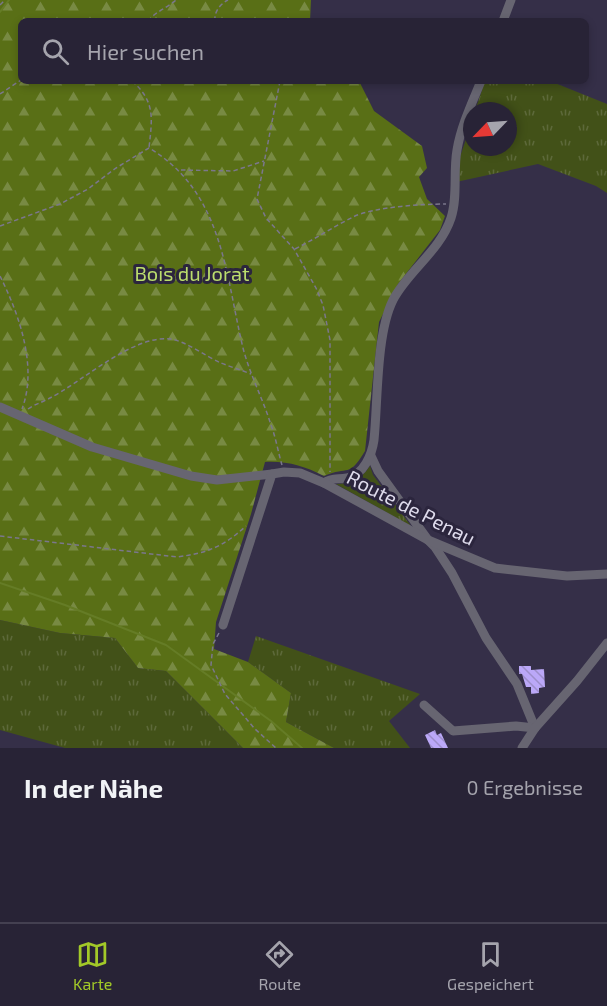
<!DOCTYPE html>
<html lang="de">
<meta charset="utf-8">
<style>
body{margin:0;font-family:"Exo 2",sans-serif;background:#342f42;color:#f1f3f6}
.compass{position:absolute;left:463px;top:102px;width:54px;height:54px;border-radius:50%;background:#282336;box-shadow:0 3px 9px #0003;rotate:245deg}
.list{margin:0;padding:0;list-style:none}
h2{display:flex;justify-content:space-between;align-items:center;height:78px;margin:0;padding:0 24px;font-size:26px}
h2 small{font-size:20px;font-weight:400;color:#a5a4ad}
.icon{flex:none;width:33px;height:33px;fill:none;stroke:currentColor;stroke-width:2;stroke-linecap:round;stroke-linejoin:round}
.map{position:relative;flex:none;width:607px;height:748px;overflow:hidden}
.search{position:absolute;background:#282336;box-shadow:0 3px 9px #0003;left:18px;right:18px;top:18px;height:66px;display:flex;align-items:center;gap:15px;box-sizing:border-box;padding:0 21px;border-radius:9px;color:#a5a4ad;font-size:22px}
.sheet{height:174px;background:#282336}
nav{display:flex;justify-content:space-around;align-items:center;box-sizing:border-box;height:84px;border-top:2px solid #444051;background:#282336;font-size:16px;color:#a5a4ad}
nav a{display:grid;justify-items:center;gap:3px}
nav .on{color:#a2c928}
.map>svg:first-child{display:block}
.grass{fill:url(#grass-tufts)}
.forest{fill:url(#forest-firs)}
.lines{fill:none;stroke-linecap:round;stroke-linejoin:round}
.stream{stroke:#657c26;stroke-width:2}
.building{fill:url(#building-back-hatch)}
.path{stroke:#7b778c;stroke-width:1.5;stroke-dasharray:4.5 3;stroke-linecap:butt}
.street{stroke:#676571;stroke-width:9}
.labels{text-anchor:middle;stroke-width:6;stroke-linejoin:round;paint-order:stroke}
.park-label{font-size:20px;fill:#bbdd6d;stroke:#2b253d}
.street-label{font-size:20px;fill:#dedbec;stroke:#2b253d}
</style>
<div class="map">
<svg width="607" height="748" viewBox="0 0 607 748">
<defs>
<pattern id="grass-tufts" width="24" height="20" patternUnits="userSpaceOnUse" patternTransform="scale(1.5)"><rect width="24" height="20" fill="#425118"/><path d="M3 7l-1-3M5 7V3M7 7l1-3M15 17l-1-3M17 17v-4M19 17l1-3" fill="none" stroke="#5d693a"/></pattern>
<pattern id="forest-firs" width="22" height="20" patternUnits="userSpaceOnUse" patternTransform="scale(1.5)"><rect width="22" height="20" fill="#596f16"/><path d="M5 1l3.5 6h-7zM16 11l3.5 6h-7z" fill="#788a43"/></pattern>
<pattern id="building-back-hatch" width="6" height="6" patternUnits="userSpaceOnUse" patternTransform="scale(1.5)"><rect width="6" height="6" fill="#bba8f8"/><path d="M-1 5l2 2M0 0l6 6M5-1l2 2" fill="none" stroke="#9d8ecc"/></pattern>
</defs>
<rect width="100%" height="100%" fill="#352f48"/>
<!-- grass -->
<g class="grass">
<polygon points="485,81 550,81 607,104 607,193 596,186 538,164 456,182 455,172 472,121 472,147 508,147 508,111 475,111"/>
<path d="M 370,466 L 373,475 L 411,526 L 336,484 C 351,484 361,480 370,466 Z"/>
<polygon points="0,620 60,633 115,638 138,668 166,671 243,748 65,748 0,730"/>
<polygon points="256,636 420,694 389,721 410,748 334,748 286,722 291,693 248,662"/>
</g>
<!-- forest -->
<path class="forest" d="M 0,0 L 311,0 L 310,21 L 21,21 L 21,81 L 359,81 L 374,111 L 422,146 L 427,168 L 419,177 L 427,199 L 445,216 L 440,230 L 398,284 L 379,322 L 365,451 C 348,479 349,465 324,476 C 304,466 288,461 265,462 L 251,514 L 216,622 L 214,649 L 248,662 L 291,693 L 286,722 L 334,748 L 243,748 L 166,671 L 138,668 L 115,638 L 60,633 L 0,620 Z"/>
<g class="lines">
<!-- stream -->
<g class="stream">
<polyline points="0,12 9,0"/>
<polyline points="0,583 65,605 166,645 271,721 302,748"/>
</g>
</g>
<!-- building -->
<g class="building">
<polygon points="519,666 531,666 531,670 544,669 545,687 539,688 539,693 531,694 531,687 526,687 522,674 519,674"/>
<polygon points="435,730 437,735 441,733 448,748 431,748 425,735"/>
</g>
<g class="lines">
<!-- path -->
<g class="path">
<polyline points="0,5 5,0"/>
<path d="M 148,21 C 155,12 167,8 176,0"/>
<path d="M 215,21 C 214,12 220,4 228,0"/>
<polyline points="52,81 67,83 82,81"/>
<path d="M 132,81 C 156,102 152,119 149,148"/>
<polyline points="280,81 257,199 266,218 294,249 316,288 323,305 330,340 330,472"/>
<polyline points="0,94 21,80"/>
<polyline points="181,170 233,171 264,161"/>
<path d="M 0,226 L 60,204 L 88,189 L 116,168 L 149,148 C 223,192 225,273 243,348 C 250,375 263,399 271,425 C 276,438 278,452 282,465"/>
<path d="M 295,249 C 315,239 333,227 353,217 C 373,207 422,204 446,204"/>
<path d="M 0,276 C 19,314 38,367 22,409"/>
<path d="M 28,409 C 35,404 41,403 48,399 C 81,383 133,334 171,339 C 185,341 207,357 221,363 C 231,367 241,370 251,374"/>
<path d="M 0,536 L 177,557 C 207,553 223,547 246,526"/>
<polyline points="219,633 213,644 211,665 225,694 255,729 276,748"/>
</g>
<!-- street -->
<g class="street">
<polyline points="503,21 511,0"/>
<polyline points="0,407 92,447 191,476 217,480 272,474"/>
<polyline points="371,456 378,471 428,540 435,547 452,573 486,638 517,684 535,728"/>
<path d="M 324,483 C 332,477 338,480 347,478 C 364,475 372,454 374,440 C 378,401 376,334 393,300 C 408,271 440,251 451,218 C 458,197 453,172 457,150 C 461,126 472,103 481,81"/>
<polyline points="223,625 272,474 284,472 300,473 324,483 428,540 495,568 567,576 607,574"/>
<polyline points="424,705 453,731 516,726 535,728"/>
<polyline points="522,748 535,728 577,681 607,643"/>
</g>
</g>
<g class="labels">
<!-- park labels -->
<g class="park-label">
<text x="192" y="281">Bois du Jorat</text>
</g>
<!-- street labels -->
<g class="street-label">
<text transform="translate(411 508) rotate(27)" y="7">Route de Penau</text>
</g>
</g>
</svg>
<svg class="compass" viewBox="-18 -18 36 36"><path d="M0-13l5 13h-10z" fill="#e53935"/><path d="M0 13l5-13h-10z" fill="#a5a4ad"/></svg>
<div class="search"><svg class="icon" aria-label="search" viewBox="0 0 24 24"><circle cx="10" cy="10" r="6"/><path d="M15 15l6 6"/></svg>Hier suchen</div>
</div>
<section class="sheet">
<h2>In der Nähe<small>0 Ergebnisse</small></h2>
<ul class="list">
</ul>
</section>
<nav>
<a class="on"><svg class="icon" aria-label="map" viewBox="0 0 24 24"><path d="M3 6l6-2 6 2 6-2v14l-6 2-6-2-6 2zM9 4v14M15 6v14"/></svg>Karte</a>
<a><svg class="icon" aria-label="directions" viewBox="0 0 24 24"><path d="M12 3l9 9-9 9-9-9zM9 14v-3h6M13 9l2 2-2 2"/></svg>Route</a>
<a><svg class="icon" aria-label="saved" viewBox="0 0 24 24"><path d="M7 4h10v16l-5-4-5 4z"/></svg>Gespeichert</a>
</nav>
